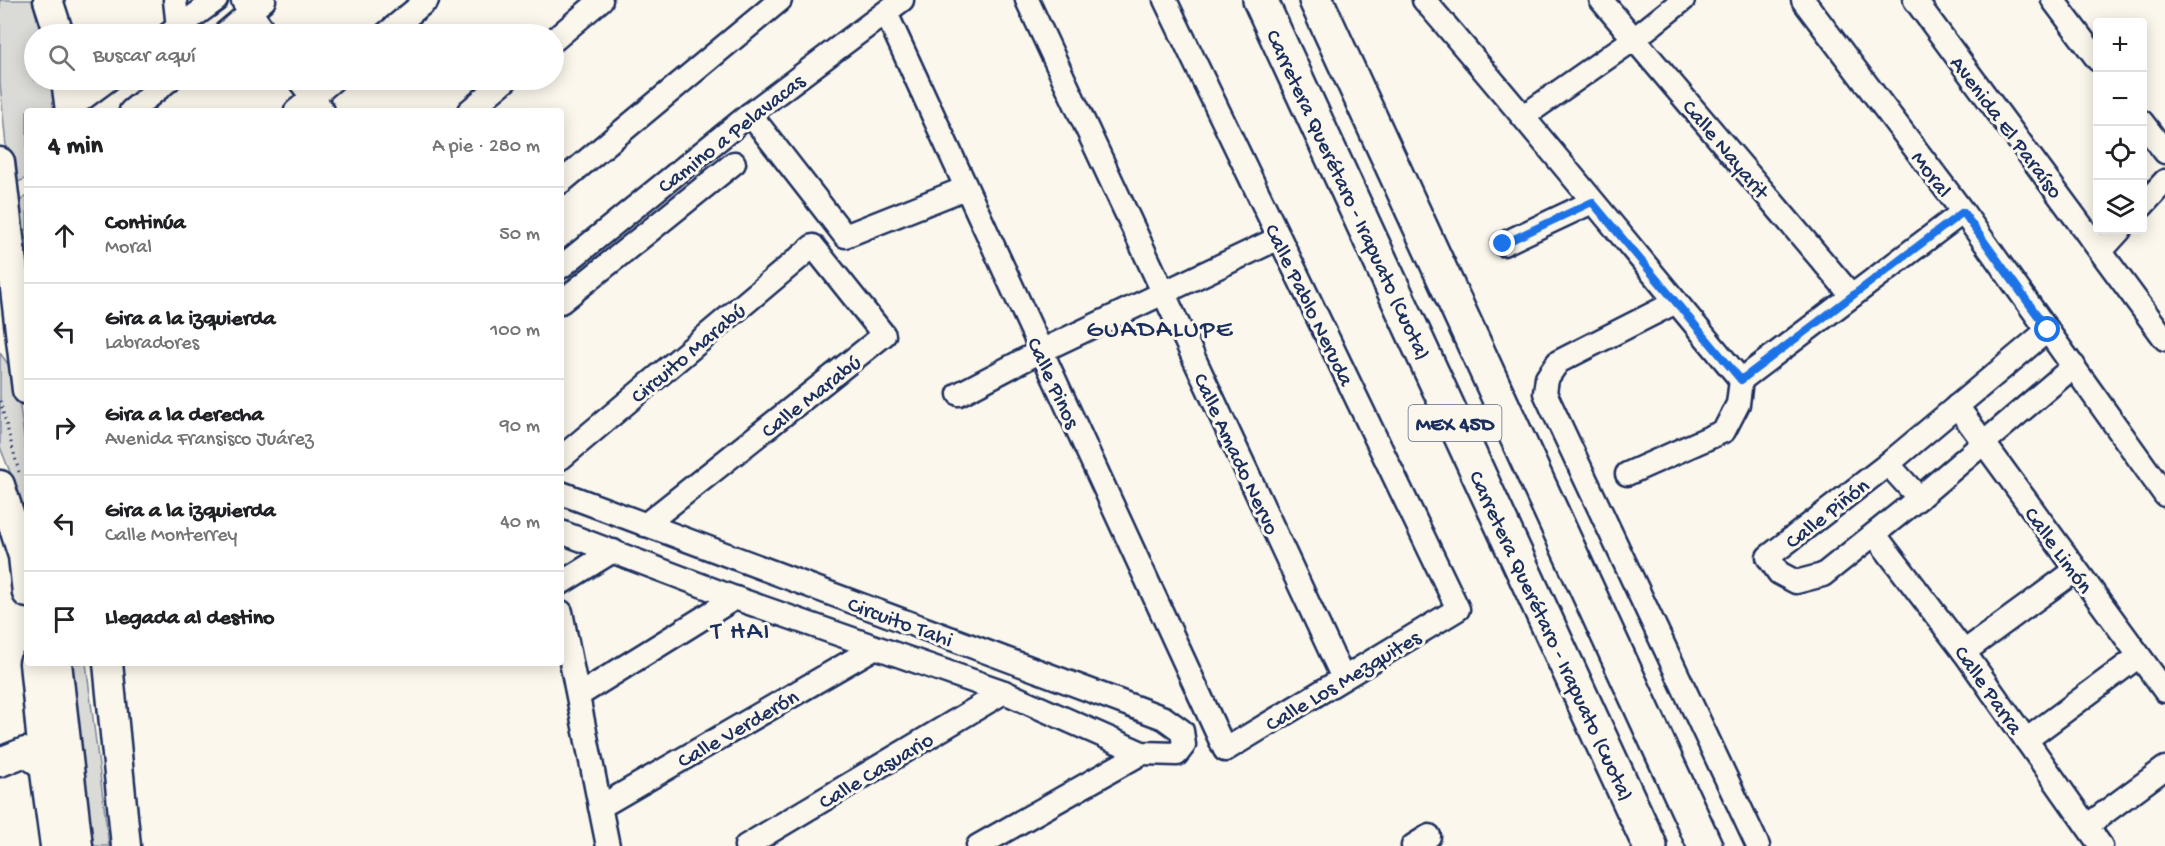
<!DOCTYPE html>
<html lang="es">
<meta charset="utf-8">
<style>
body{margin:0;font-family:"Gochi Hand",sans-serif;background:#f6f6f6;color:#202124}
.controls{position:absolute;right:18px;top:18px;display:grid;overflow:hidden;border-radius:6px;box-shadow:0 3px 15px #0003}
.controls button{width:54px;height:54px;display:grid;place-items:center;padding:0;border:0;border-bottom:2px solid #e0e0e0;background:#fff;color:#202124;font:30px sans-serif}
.stop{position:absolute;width:18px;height:18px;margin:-14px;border:4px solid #1a73e8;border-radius:50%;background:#fff}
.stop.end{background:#1a73e8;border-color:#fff;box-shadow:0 2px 6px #0008}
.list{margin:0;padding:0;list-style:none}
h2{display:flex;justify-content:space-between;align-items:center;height:78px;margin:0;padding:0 24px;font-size:26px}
h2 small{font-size:20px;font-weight:400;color:#757577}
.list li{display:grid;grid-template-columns:39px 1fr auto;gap:18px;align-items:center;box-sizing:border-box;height:96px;padding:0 24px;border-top:2px solid #e0e0e0}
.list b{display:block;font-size:22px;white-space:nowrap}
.list p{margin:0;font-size:20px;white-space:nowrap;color:#757577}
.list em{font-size:20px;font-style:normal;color:#757577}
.icon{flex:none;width:33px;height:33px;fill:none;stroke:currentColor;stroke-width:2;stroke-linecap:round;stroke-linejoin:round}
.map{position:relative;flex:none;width:2165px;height:846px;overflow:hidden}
.search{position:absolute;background:#fff;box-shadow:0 3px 15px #0003;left:24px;top:24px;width:540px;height:66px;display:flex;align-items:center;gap:15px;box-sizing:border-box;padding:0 21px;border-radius:33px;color:#757577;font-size:22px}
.panel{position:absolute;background:#fff;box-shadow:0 3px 15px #0003;left:24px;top:108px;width:540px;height:558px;border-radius:6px}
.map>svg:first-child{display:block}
.green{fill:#dadad7;stroke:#7a849a;stroke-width:1.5}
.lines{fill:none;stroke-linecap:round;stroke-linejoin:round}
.minor-casing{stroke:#1b2f5e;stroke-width:27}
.major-casing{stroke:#1b2f5e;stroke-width:33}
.highway-casing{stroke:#1b2f5e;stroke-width:38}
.path{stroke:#1b2f5e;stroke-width:3;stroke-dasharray:1.5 4.5;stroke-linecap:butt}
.minor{stroke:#fbf7ec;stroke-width:22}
.major{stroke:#fbf7ec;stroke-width:28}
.highway{stroke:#fbf7ec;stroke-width:33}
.route{stroke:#1a73e8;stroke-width:8}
.labels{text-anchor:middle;stroke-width:6;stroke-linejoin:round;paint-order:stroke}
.shield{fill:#fbf7ec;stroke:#5e6b89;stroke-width:1.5}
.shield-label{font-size:21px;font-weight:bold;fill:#1b2f5e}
.street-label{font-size:22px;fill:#1b2f5e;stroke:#fbf7ec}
.quarter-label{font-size:26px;letter-spacing:1.5px;fill:#1b2f5e;stroke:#fbf7ec}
</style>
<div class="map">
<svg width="2165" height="846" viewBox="0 0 2165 846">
<rect width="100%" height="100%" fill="#fbf7ec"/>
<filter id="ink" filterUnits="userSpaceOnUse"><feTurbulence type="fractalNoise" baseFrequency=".0167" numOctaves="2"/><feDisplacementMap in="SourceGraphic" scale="12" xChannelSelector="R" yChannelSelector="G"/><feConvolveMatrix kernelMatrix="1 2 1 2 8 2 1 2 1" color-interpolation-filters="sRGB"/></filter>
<g filter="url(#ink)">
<!-- green -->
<g class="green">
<polygon points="0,0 32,0 41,34 34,34 34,80 52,80 59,111 27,111 27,178 16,183 8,167 0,83"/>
<polygon points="27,196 27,326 12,206"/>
<polygon points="0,353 16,375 27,462 27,526 12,477 0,447"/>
<polygon points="71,663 86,663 109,846 91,846"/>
</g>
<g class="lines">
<defs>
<g id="minor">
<polyline points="175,0 178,28"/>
<polyline points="1027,0 1343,678"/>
<path d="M 1424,0 C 1532,125 1635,253 1741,380"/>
<polyline points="1601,0 1852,296"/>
<polyline points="1803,0 1963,212 2165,495"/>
<polyline points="1915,0 2165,339"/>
<polyline points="2053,0 2098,60"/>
<polyline points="243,1 266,34"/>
<polyline points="886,13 1225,750 1458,609 1165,0"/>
<polyline points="169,34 216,0"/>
<polyline points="224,34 264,0"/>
<polyline points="386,34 427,0"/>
<polyline points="554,40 601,0"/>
<polyline points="299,80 323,111"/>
<polyline points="70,108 108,80"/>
<polyline points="131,111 169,80"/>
<polyline points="296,111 333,80"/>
<polyline points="469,111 506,80"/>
<polyline points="750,114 845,236 966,188"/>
<polyline points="1524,116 1634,39 1683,0"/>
<polyline points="2142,122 2165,152"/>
<polyline points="561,182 780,0"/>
<polyline points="2142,206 2165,181"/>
<polyline points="1503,244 1592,202"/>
<polyline points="2101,251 2120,230"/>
<polyline points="561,267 750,114 902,0"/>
<polyline points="561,302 734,163"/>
<polyline points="1676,302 1558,362 1547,378 1545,393 1758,846"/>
<polyline points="2048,330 1888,464 1768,557 1779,573 1796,582 1823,575 1919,498 2074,366"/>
<polyline points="1741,380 1963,212"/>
<polyline points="959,394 1041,351 1279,238"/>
<polyline points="1957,406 2165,691"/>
<polyline points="561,458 813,246 884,335 645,525"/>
<polyline points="1888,464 1919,498"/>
<polyline points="1627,474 1724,431 1738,404 1741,380"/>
<polyline points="561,493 1164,718 1182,731 1184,745 1177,754 1142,753 1004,692 735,598 561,532"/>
<polyline points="1875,535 1964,652 2101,846"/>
<polyline points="561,583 613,551"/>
<polyline points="561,612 608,846"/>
<polyline points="1964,652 2076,570"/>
<polyline points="579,695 735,598"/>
<polyline points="2026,740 2139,656"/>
<polyline points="600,807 874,648"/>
<polyline points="2088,825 2165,768"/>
<polyline points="746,846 1004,692"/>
<polyline points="978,846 1142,753"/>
<polyline points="1413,846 1429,836"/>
</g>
<g id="major">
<polyline points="48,0 59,34"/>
<polyline points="66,80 70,111"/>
<polyline points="0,162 27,390"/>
<polyline points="0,485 23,556 27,593"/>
<polyline points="34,663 44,765 55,846"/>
<polyline points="57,663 78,846"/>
<polyline points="108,663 126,846"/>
<polyline points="0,762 25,752 44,765"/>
</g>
<g id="highway">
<polyline points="1260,0 1650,846"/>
<polyline points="1316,0 1705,846"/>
</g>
</defs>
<!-- minor casing -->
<use href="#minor" class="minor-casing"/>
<!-- major casing -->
<use href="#major" class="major-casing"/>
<!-- highway casing -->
<use href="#highway" class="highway-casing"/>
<!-- path -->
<polyline class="path" points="0,401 19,472"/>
<!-- minor -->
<use href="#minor" class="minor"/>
<!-- major -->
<use href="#major" class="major"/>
<!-- highway -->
<use href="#highway" class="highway"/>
</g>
</g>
<g class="lines" filter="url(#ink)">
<!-- route -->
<polyline class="route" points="1503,244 1592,202 1741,380 1963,212 2048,330"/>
</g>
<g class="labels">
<!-- shield labels -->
<rect class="shield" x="1408.5" y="405" width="93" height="36" rx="4.5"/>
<g class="shield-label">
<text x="1455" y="430">MEX 45D</text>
</g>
<!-- street labels -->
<g class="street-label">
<text transform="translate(2008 126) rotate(53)" y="8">Avenida El Paraíso</text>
<text transform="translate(730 132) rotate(-38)" y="8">Camino a Pelavacas</text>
<text transform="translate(1727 148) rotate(50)" y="8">Calle Nayarit</text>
<text transform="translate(1933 173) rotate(53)" y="8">Moral</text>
<text transform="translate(1350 194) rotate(65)" y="8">Carretera Querétaro - Irapuato (Cuota)</text>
<text transform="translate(1311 304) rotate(64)" y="8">Calle Pablo Neruda</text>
<text transform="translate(687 352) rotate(-40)" y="8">Circuito Marabú</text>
<text transform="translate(1055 382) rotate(65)" y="8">Calle Pinos</text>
<text transform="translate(810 395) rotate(-38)" y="8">Calle Marabú</text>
<text transform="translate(1238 453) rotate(65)" y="8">Calle Amado Nervo</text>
<text transform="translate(1826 512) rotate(-38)" y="8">Calle Piñón</text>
<text transform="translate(2060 549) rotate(54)" y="8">Calle Limón</text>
<text transform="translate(901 620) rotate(20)" y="8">Circuito Tahi</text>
<text transform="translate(1553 635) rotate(65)" y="8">Carretera Querétaro - Irapuato (Cuota)</text>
<text transform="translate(1342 679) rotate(-31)" y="8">Calle Los Mezquites</text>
<text transform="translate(1990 689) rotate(55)" y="8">Calle Parra</text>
<text transform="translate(737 727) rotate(-30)" y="8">Calle Verderón</text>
<text transform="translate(875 769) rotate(-31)" y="8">Calle Casuario</text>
</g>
<!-- quarter labels -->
<g class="quarter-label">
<text x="1160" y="336">GUADALUPE</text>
<text x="741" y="638">T HAI</text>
</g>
</g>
</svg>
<div class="controls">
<button>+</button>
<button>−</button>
<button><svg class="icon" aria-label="locate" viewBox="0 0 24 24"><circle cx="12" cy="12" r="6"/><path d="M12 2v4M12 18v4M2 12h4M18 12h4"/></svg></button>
<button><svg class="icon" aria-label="layers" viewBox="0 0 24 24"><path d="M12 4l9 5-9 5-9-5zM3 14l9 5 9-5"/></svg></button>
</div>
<div class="stop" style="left:2048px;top:330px"></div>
<div class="stop end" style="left:1503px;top:244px"></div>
<div class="search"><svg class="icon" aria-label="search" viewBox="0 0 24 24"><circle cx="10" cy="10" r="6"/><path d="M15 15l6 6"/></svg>Buscar aquí</div>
<section class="panel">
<h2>4 min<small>A pie · 280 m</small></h2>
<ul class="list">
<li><svg class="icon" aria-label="ahead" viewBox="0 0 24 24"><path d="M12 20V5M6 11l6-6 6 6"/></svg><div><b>Continúa</b><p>Moral</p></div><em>50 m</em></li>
<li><svg class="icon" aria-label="left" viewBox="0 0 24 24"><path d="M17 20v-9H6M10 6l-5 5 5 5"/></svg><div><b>Gira a la izquierda</b><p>Labradores</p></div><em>100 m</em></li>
<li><svg class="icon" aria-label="right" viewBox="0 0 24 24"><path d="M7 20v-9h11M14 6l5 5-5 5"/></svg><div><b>Gira a la derecha</b><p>Avenida Fransisco Juárez</p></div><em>90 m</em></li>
<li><svg class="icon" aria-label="left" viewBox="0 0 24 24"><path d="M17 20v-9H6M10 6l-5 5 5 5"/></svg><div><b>Gira a la izquierda</b><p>Calle Monterrey</p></div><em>40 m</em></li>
<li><svg class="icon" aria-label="arrive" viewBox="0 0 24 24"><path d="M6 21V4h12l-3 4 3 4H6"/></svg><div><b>Llegada al destino</b></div></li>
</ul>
</section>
</div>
